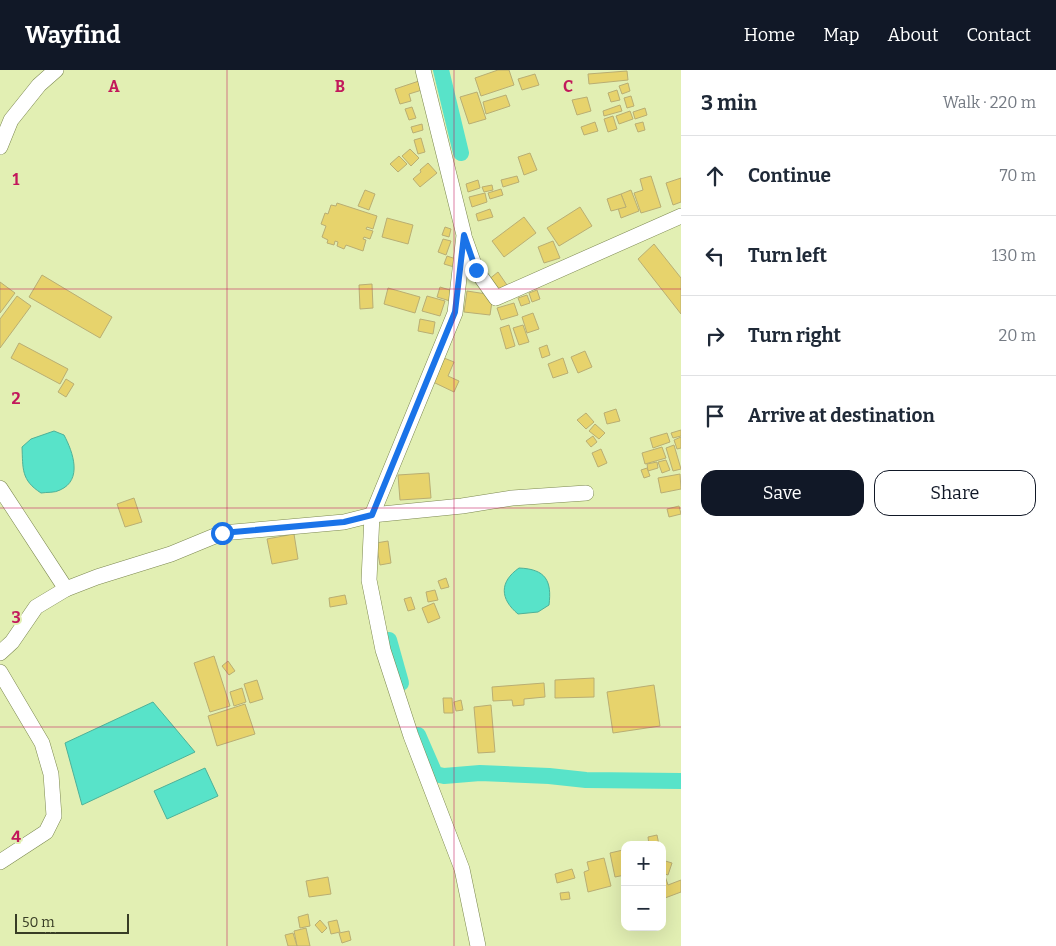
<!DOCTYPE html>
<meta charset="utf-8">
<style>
body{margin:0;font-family:Bitter,serif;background:#f2f2f3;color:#1f2937}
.controls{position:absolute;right:15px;bottom:15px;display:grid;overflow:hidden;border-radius:10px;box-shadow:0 5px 20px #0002}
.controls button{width:45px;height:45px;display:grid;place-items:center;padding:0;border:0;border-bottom:1px solid #e0e1e3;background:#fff;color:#1f2937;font:25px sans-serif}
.scale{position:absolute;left:15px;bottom:12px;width:114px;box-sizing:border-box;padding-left:5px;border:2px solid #383d25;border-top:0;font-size:14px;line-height:18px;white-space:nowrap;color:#383d25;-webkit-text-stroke:4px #e2efb3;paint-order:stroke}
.stop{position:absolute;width:15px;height:15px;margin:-11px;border:4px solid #1a73e8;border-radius:50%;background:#fff}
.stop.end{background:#1a73e8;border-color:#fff;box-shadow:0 1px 5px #0008}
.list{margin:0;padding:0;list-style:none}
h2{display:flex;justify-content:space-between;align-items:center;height:65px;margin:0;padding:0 20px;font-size:21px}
h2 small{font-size:16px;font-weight:400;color:#747a83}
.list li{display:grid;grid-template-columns:32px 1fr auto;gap:15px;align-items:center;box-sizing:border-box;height:80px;padding:0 20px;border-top:1px solid #e0e1e3}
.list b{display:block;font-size:19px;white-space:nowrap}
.list em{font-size:16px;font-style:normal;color:#747a83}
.actions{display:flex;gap:10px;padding:15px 20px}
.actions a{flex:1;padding:11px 0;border:1px solid #111827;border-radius:15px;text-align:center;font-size:18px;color:#111827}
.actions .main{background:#111827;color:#fff}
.icon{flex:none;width:28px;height:28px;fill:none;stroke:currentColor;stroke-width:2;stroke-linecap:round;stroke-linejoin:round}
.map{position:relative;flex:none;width:681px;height:876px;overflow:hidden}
header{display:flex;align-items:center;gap:30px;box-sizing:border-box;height:70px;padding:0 25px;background:#111827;color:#fff}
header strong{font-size:24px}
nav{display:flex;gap:28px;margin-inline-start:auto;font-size:18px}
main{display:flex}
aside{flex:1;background:#fff}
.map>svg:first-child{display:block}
.water{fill:#58e3c9;stroke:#4eb198}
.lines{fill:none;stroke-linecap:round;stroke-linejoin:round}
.canal{stroke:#58e3c9;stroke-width:16}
.building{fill:#e7d36c;stroke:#b9ae73}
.street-casing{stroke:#7c8850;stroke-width:16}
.street{stroke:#fff;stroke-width:15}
.route{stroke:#1a73e8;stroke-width:6}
.grid{fill:none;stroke:#c2185b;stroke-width:1;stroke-opacity:0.55}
.grid-label{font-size:16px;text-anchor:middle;font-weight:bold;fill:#c2185b;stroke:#e2efb3;stroke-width:4;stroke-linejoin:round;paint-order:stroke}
</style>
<header>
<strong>Wayfind</strong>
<nav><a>Home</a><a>Map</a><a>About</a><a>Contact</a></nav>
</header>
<main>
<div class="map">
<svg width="681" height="876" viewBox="0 0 681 876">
<rect width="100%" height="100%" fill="#e2efb3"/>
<!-- water -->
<g class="water">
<path d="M 54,361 L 64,365 C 73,382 83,410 60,420 C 55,423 47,422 41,423 C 21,410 23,399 22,377 L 31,369 Z"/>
<path d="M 519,498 C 546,499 552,511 549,535 L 538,542 L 518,544 C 500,529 499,512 519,498 Z"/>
<polygon points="153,632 195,682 82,735 65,673"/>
<polygon points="205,698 218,726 167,749 154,721"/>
</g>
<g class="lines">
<!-- canal -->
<g class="canal">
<polyline points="441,0 461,83"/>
<polyline points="389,570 401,613"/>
<polyline points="418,665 435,704 444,706 480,703 549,706 586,710 681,711"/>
</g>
</g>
<!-- building -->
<g class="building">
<polygon points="498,0 509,0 514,15 481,26 475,8"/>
<polygon points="627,1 628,10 589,14 588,4"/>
<polygon points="535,4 539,15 522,20 518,9"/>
<polygon points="419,11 422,20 409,24 411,31 400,34 395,19"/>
<polygon points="628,13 630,21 622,24 619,16"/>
<polygon points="617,20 620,30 611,32 608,23"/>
<polygon points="477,22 486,49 469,54 460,27"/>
<polygon points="506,25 510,36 486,44 483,32"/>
<polygon points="631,26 634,36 627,38 624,28"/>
<polygon points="587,27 591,41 577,45 572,30"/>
<polygon points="620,35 622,41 604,46 603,41"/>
<polygon points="412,37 416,48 409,50 405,39"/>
<polygon points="645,38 647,45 635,49 633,42"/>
<polygon points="630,41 633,49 619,54 616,46"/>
<polygon points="613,46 617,59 608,62 604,49"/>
<polygon points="595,52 598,61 584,65 581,57"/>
<polygon points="643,52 645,60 638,62 635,54"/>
<polygon points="422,54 423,60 413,63 411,57"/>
<polygon points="421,68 425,82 418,84 414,70"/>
<polygon points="410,79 419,88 411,96 402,86"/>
<polygon points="530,83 537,100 524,105 518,87"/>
<polygon points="399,86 407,94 398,102 390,94"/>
<polygon points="428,93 437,103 420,117 413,109 421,102 420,100"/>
<polygon points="517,106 519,112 503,117 501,110"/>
<polygon points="651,106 661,137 641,143 634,123 643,120 640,109"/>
<polygon points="681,108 681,132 673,135 666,113"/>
<polygon points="478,110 480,118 468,122 466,114"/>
<polygon points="492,115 493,120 484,122 482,117"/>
<polygon points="501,119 503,125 490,129 488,123"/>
<polygon points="365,120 375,124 369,140 358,136"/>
<polygon points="631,120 639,141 621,148 618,138 626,137 621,124"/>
<polygon points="485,123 487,132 472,137 469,127"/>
<polygon points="621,124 626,137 611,141 607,129"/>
<polygon points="337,133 377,146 373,159 367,157 366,159 373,161 370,169 364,167 363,169 366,170 363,181 346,175 344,179 337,176 338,172 335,171 334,175 327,173 328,170 322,167 326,156 321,154 325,143 328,144 331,135 336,136"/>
<polygon points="580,137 592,156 559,176 547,158"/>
<polygon points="490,139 493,147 478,151 476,144"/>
<polygon points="524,147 536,163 504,187 492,171"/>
<polygon points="387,148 413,155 408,174 382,167"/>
<polygon points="445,157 451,159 449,167 442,165"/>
<polygon points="443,169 451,171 446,185 438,182"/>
<polygon points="553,171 560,188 544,193 538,177"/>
<polygon points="654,174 681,208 681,244 638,189"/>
<polygon points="447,186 456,189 454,197 444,194"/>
<polygon points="498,202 509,218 498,225 488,210"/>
<polygon points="42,205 112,247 100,268 29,227"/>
<polygon points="0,212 15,223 0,243"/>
<polygon points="372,214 373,238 360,239 359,215"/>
<polygon points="440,217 453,221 450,231 437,227"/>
<polygon points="388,218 420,227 415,243 384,234"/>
<polygon points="537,220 540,229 532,232 529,223"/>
<polygon points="467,221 493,225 490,245 464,242"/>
<polygon points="527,225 530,233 521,236 518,228"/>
<polygon points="17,226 31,236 0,278 0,249"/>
<polygon points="427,226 445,231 440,246 422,241"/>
<polygon points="514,233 518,245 501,250 497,238"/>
<polygon points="533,243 539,259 527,263 522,247"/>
<polygon points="420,249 435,252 433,264 418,261"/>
<polygon points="509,255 515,276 506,279 500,258"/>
<polygon points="523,255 529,272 519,275 513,258"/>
<polygon points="19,273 68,299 60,314 11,288"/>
<polygon points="547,275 550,285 542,288 539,278"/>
<polygon points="585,281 592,297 578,303 571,287"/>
<polygon points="444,288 454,292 448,306 459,311 454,322 433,312"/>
<polygon points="563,288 568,303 553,308 548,294"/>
<polygon points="66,309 74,314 66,327 58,322"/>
<polygon points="616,339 620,351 607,354 604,343"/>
<polygon points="586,343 594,352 586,359 577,350"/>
<polygon points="595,354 605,363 599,369 589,361"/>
<polygon points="681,360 681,366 673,368 671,363"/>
<polygon points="667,363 670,372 653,378 650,368"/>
<polygon points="593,366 597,372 591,377 586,371"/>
<polygon points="681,367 681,378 677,379 674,370"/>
<polygon points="674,375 681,399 673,401 666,378"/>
<polygon points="662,377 666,388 645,394 642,383"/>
<polygon points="601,379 607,393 598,397 592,383"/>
<polygon points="666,390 670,400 662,403 658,392"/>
<polygon points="657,392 658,398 648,401 647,394"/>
<polygon points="647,398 650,406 644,408 641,400"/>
<polygon points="429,403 431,428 400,430 398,405"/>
<polygon points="680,404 681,419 661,423 658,408"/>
<polygon points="134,428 142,452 125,457 117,434"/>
<polygon points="679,436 681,444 669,447 667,439"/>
<polygon points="294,464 298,489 272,494 267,469"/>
<polygon points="388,471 391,493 380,495 376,473"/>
<polygon points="446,508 449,517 441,519 438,511"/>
<polygon points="435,520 438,530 428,532 426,522"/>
<polygon points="345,525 347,534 330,537 329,528"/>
<polygon points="411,527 415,539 408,541 404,529"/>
<polygon points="434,533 440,548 428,553 422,538"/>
<polygon points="214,586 230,636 210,642 194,593"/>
<polygon points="228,591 235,601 229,605 222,596"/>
<polygon points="594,608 594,627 555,628 555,610"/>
<polygon points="257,610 263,629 250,633 244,614"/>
<polygon points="544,613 545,627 524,629 524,635 513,636 512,630 493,631 492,617"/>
<polygon points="654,615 660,656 613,663 607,622"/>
<polygon points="242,618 246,632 234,636 230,622"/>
<polygon points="443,628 452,628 453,643 444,643"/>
<polygon points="461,630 463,640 456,641 454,632"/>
<polygon points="245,634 255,664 217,676 208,646"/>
<polygon points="491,635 495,682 478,683 474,637"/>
<polygon points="657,765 659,775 649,775 648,767"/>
<polygon points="623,780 625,805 615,807 610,783"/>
<polygon points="604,788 611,816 588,822 584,802 589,800 587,792"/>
<polygon points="662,790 672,793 668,805 662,803"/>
<polygon points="572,799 575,808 557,813 555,804"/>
<polygon points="665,806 668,815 681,810 681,822 665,828 662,821 662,807"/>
<polygon points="328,807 331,824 309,827 306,811"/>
<polygon points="569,822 570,829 561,830 560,823"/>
<polygon points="308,844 310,856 300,858 298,847"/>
<polygon points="320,850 327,858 322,863 315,855"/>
<polygon points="337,850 340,862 331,864 328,852"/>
<polygon points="306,858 310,876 297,876 294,861"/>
<polygon points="349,861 351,870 342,873 339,863"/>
<polygon points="293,863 297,876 288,876 285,865"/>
</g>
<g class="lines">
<defs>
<g id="street">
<polyline points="423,0 464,165 455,243 372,445 369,510 383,580 411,666 462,799 478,876"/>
<polyline points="0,77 11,50 39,15 56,0"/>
<polyline points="465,169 476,200 496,228 681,146"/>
<polyline points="0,418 66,519"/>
<polyline points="0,583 12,572 36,537 66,519 97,507 171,484 222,463 344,452 372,445 462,436 512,428 586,423"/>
<polyline points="0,602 42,673 51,704 54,746 46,762 0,792"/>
</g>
</defs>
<!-- street casing -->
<use href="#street" class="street-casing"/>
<!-- street -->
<use href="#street" class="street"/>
</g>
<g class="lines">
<!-- route -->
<polyline class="route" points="222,463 344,452 372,445 455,242 464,165 476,200"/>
</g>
<!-- grid -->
<path class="grid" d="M 227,0 L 227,876M 454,0 L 454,876M 0,219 L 681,219M 0,438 L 681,438M 0,657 L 681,657"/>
<g class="grid-label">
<text x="114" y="22">A</text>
<text x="340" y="22">B</text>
<text x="568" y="22">C</text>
<text x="16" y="115">1</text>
<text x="16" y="334">2</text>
<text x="16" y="553">3</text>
<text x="16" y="772">4</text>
</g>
</svg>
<div class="controls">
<button>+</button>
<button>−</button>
</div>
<div class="scale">50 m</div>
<div class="stop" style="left:222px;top:463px"></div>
<div class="stop end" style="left:476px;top:200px"></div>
</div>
<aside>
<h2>3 min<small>Walk · 220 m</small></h2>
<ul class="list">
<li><svg class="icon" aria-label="ahead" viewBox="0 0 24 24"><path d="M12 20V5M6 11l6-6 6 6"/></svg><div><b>Continue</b></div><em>70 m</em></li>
<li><svg class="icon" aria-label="left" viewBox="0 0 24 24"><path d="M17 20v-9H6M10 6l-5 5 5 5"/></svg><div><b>Turn left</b></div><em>130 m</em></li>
<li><svg class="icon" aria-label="right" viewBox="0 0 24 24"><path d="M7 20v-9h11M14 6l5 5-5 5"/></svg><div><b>Turn right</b></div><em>20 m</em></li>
<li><svg class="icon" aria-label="arrive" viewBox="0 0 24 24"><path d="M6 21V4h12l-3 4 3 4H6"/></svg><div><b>Arrive at destination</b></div></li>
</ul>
<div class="actions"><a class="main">Save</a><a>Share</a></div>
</aside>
</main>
